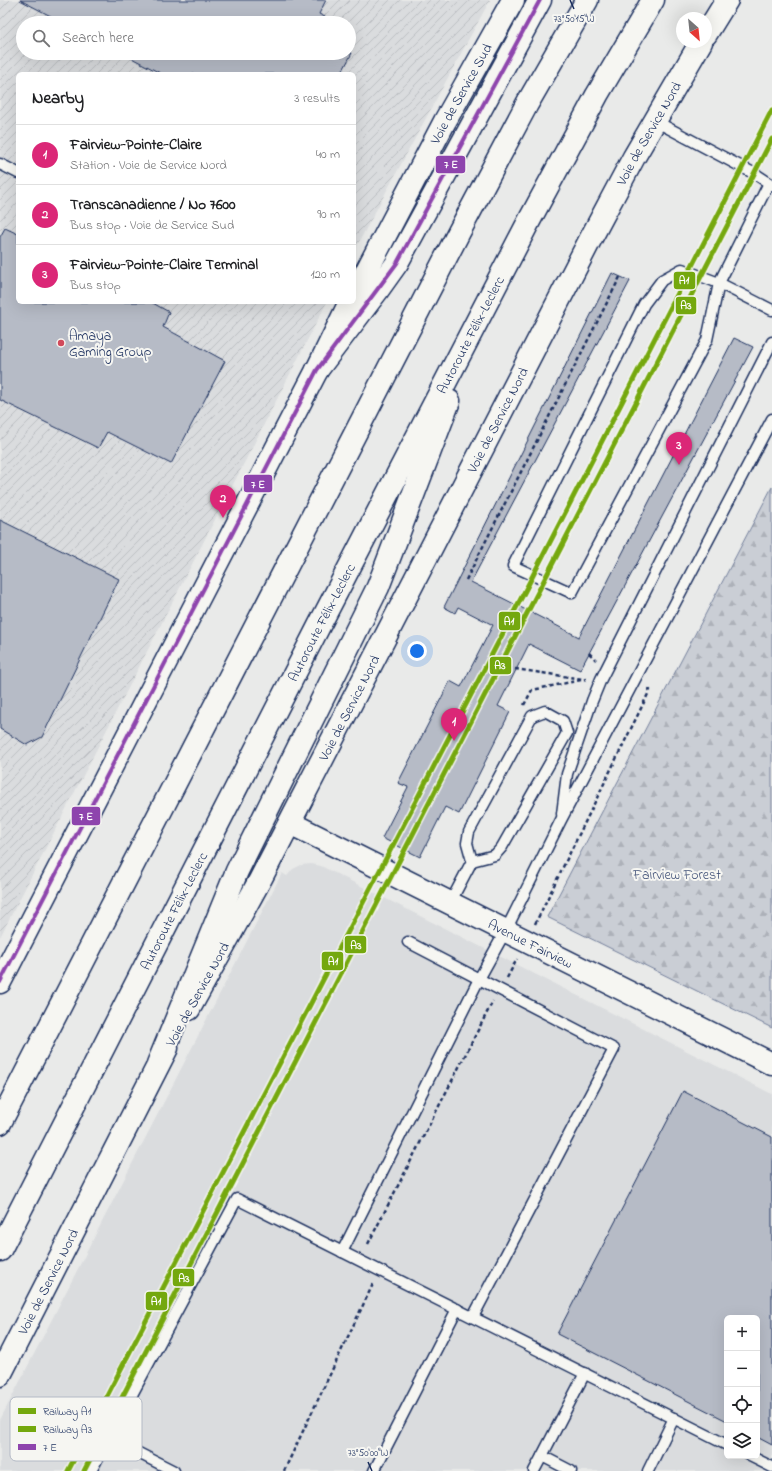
<!DOCTYPE html>
<meta charset="utf-8">
<style>
body{margin:0;font-family:"Indie Flower",sans-serif;background:#f6f6f6;color:#202124}
.controls{position:absolute;right:12px;bottom:12px;display:grid;overflow:hidden;border-radius:6px;box-shadow:0 4px 16px #0002}
.controls button{width:36px;height:36px;display:grid;place-items:center;padding:0;border:0;border-bottom:1px solid #e0e0e0;background:#fff;color:#202124;font:20px sans-serif}
.compass{position:absolute;left:676px;top:12px;width:36px;height:36px;border-radius:50%;background:#fff;box-shadow:0 4px 16px #0002;rotate:153deg}
.you{position:absolute;left:417px;top:651px;width:14px;height:14px;margin:-10px;border:3px solid #fff;border-radius:50%;background:#1a73e8;box-shadow:0 0 0 6px #1a73e833}
.badge{display:grid;place-items:center;width:26px;height:26px;border-radius:50%;background:#db2777;color:#fff;font-size:13px;font-weight:700}
.pin{position:absolute;translate:-50% -33px;filter:drop-shadow(0 1px 2px #0008)}
.pin::after{content:'';position:absolute;top:21px;width:14px;height:12px;background:inherit;clip-path:polygon(0 0,100% 0,50% 100%)}
.list{margin:0;padding:0;list-style:none}
h2{display:flex;justify-content:space-between;align-items:center;height:52px;margin:0;padding:0 16px;font-size:17px}
h2 small{font-size:13px;font-weight:400;color:#757577}
.list li{display:grid;grid-template-columns:26px 1fr auto;gap:12px;align-items:center;box-sizing:border-box;height:60px;padding:0 16px;border-top:1px solid #e0e0e0}
.list b{display:block;font-size:15px;white-space:nowrap}
.list p{margin:0;font-size:13px;white-space:nowrap;color:#757577}
.list em{font-size:13px;font-style:normal;color:#757577}
.icon{flex:none;width:22px;height:22px;fill:none;stroke:currentColor;stroke-width:2;stroke-linecap:round;stroke-linejoin:round}
.map{position:relative;flex:none;width:772px;height:1471px;overflow:hidden}
.search{position:absolute;background:#fff;box-shadow:0 4px 16px #0002;left:16px;top:16px;width:340px;height:44px;display:flex;align-items:center;gap:10px;box-sizing:border-box;padding:0 14px;border-radius:22px;color:#757577;font-size:15px}
.panel{position:absolute;background:#fff;box-shadow:0 4px 16px #0002;left:16px;top:72px;width:340px;height:232px;border-radius:6px}
.map>svg:first-child{display:block}
.built{fill:#dadcde;fill-rule:evenodd}
.industrial{fill:url(#industrial-furrows);fill-rule:evenodd}
.forest{fill:url(#forest-firs);stroke:#727e9a}
.building{fill:#b6bbc6;stroke:#1b2f5e}
.lines{fill:none;stroke-linecap:round;stroke-linejoin:round}
.service-casing{stroke:#1b2f5e;stroke-width:13}
.tertiary-casing{stroke:#1b2f5e;stroke-width:25}
.secondary-casing{stroke:#1b2f5e;stroke-width:25}
.motorway-casing{stroke:#1b2f5e;stroke-width:25}
.path{stroke:#1b2f5e;stroke-width:2.5;stroke-dasharray:4 3;stroke-linecap:butt}
.service{stroke:#f6f6f2;stroke-width:10}
.tertiary{stroke:#f6f6f2;stroke-width:22}
.secondary{stroke:#f6f6f2;stroke-width:22}
.motorway{stroke:#f6f6f2;stroke-width:22}
.bus-1-casing{stroke:#f6f6f2;stroke-width:7}
.bus-1{stroke:#8e44ad;stroke-width:4}
.rail-1-casing{stroke:#f6f6f2;stroke-width:8}
.rail-2-casing{stroke:#f6f6f2;stroke-width:8}
.rail-1{stroke:#74a80e;stroke-width:5}
.rail-2{stroke:#74a80e;stroke-width:5}
.ticks{fill:none;stroke:#1b2f5e;stroke-width:1.5}
.poi-dot{fill:#d1495b;stroke:#f6f6f2;stroke-width:1.5}
.labels{text-anchor:middle;stroke-width:4;stroke-linejoin:round;paint-order:stroke}
.street-label{font-size:14px;fill:#1b2f5e;stroke:#f6f6f2}
.poi-label{font-size:14px;fill:#1b2f5e;stroke:#f6f6f2;text-anchor:start}
.park-label{font-size:14px;fill:#47577c;stroke:#f6f6f2}
.key{fill:#f6f6f2;stroke:#b4bac6;stroke-width:1}
.key-label{font-size:11px;fill:#1b2f5e}
.ticks-label{font-size:10px;text-anchor:middle;fill:#1b2f5e;stroke:#f6f6f2;stroke-width:4;stroke-linejoin:round;paint-order:stroke}
.line-badge{stroke:#f6f6f2;stroke-width:1.5}
.badge-label{font-size:11px;text-anchor:middle;font-weight:bold;fill:#fff}
</style>
<div class="map">
<svg width="772" height="1471" viewBox="0 0 772 1471">
<defs>
<pattern id="industrial-furrows" width="10" height="10" patternUnits="userSpaceOnUse"><rect width="10" height="10" fill="#dadcde"/><path d="M-1 1l2-2M0 10L10 0M9 11l2-2" fill="none" stroke="#babdc1"/></pattern>
<pattern id="forest-firs" width="22" height="20" patternUnits="userSpaceOnUse"><rect width="22" height="20" fill="#caced5"/><path d="M5 1l3.5 6h-7zM16 11l3.5 6h-7z" fill="#adb1b9"/></pattern>
</defs>
<rect width="100%" height="100%" fill="#e9eae9"/>
<filter id="ink" filterUnits="userSpaceOnUse"><feTurbulence type="fractalNoise" baseFrequency=".025" numOctaves="2"/><feDisplacementMap in="SourceGraphic" scale="8" xChannelSelector="R" yChannelSelector="G"/><feConvolveMatrix kernelMatrix="1 2 1 2 8 2 1 2 1" color-interpolation-filters="sRGB"/></filter>
<g filter="url(#ink)">
<!-- built -->
<path class="built" d="M 311,864 L 321,866 L 772,1094 L 772,1471 L 0,1471 L 0,1420 L 282,873 L 287,876 L 293,869 L 301,865 ZM 727,1318 L 757,1318 L 757,1456 L 727,1456 Z"/>
<!-- industrial -->
<path class="industrial" d="M 0,0 L 490,0 L 354,251 L 354,74 L 18,74 L 18,302 L 327,302 L 0,937 ZM 23,23 L 349,23 L 349,53 L 23,53 Z"/>
<!-- forest -->
<polygon class="forest" points="772,487 772,1028 547,917"/>
<!-- building -->
<g class="building">
<polygon points="20,0 326,0 319,14 337,23 64,23"/>
<polygon points="122,53 352,53 341,74 162,74"/>
<polygon points="5,228 18,234 18,302 151,302 169,312 163,327 225,361 171,464 107,432 98,448 0,400 0,237"/>
<polygon points="612,273 630,281 471,582 579,637 734,338 753,347 580,670 529,644 498,706 510,712 459,814 445,807 420,857 382,838 408,787 398,783 450,681 461,687 493,625 458,607 455,613 444,607"/>
<polygon points="0,520 119,579 42,737 27,745 0,729"/>
<polygon points="683,1091 772,1137 772,1445 757,1437 757,1318 727,1318 727,1421 557,1334"/>
</g>
<g class="lines">
<defs>
<g id="service">
<polyline points="655,121 757,175 772,185"/>
<polyline points="0,164 18,173"/>
<polyline points="769,183 719,283 707,340 572,593 513,566 644,304 662,280 682,269 719,283 772,310"/>
<polyline points="562,814 567,774 592,701 601,679 772,342"/>
<polyline points="450,903 472,861 467,843 469,832 532,716 545,711 563,721 567,733 502,847 495,855 472,861"/>
<polyline points="408,942 614,1049 473,1317"/>
<polyline points="342,1252 479,979 506,930 561,820 772,419"/>
<polyline points="109,1438 174,1471"/>
<polyline points="542,1456 585,1373"/>
<polyline points="750,1456 772,1467"/>
<polyline points="91,1471 237,1199 727,1445"/>
<polyline points="374,1471 457,1309"/>
<polyline points="534,1471 542,1456 571,1471"/>
<polyline points="648,1471 674,1418"/>
</g>
<g id="tertiary">
<path id="s1" d="M 290,823 L 772,1064"/>
</g>
<g id="secondary">
<polyline points="706,34 727,0"/>
<path id="s2" d="M 354,295 L 445,121 L 513,0"/>
<polyline points="0,982 317,370 350,302"/>
<path id="s3" d="M 189,1009 L 260,880 L 591,238 L 634,157 L 701,42"/>
<path id="s4" d="M 0,1375 L 167,1048"/>
</g>
<g id="motorway">
<polyline points="317,370 377,291 397,263 540,0"/>
<polyline points="158,1064 237,871 378,587 449,401"/>
<polyline points="0,1123 459,232 527,104 587,0"/>
<path id="s5" d="M 0,1250 L 320,624 L 529,221 L 597,95 L 653,0"/>
</g>
</defs>
<!-- service casing -->
<use href="#service" class="service-casing"/>
<!-- tertiary casing -->
<use href="#tertiary" class="tertiary-casing"/>
<!-- secondary casing -->
<use href="#secondary" class="secondary-casing"/>
<!-- motorway casing -->
<use href="#motorway" class="motorway-casing"/>
<!-- path -->
<g class="path">
<polyline points="466,580 620,277"/>
<polyline points="589,653 596,660"/>
<polyline points="508,668 583,679"/>
<polyline points="524,705 532,690 586,679"/>
<polyline points="535,924 650,690 646,688"/>
<polyline points="507,978 517,959"/>
<polyline points="368,1244 493,1001"/>
<polyline points="284,1471 374,1282"/>
</g>
<!-- service -->
<use href="#service" class="service"/>
<!-- tertiary -->
<use href="#tertiary" class="tertiary"/>
<!-- secondary -->
<use href="#secondary" class="secondary"/>
<!-- motorway -->
<use href="#motorway" class="motorway"/>
<defs>
<polyline id="bus-1" points="0,982 317,370 397,263 540,0"/>
</defs>
<!-- bus-1 casing -->
<use href="#bus-1" class="bus-1-casing"/>
<!-- bus-1 -->
<use href="#bus-1" class="bus-1"/>
<defs>
<polyline id="rail-1" points="68,1471 528,585 772,110"/>
<polyline id="rail-2" points="84,1471 772,139"/>
</defs>
<!-- rail-1 casing -->
<use href="#rail-1" class="rail-1-casing"/>
<!-- rail-2 casing -->
<use href="#rail-2" class="rail-2-casing"/>
<!-- rail-1 -->
<use href="#rail-1" class="rail-1"/>
<!-- rail-2 -->
<use href="#rail-2" class="rail-2"/>
</g>
</g>
<!-- ticks -->
<path class="ticks" d="M 570,0 L 574,9M 368,1462 L 372,1471"/>
<!-- markers -->
<circle class="poi-dot" cx="61" cy="343" r="4"/>
<g class="labels">
<!-- street labels -->
<g class="street-label">
<text dy="5" stroke="none"><textPath href="#s2" startOffset="228">Voie de Service Sud</textPath></text>
<text dy="5" stroke="none"><textPath href="#s3" startOffset="989">Voie de Service Nord</textPath></text>
<text dy="5" stroke="none"><textPath href="#s5" startOffset="1029">Autoroute Félix-Leclerc</textPath></text>
<text dy="5" stroke="none"><textPath href="#s3" startOffset="665">Voie de Service Nord</textPath></text>
<text dy="5" stroke="none"><textPath href="#s5" startOffset="705">Autoroute Félix-Leclerc</textPath></text>
<text dy="5" stroke="none"><textPath href="#s3" startOffset="341">Voie de Service Nord</textPath></text>
<text dy="5" stroke="none"><textPath href="#s5" startOffset="381">Autoroute Félix-Leclerc</textPath></text>
<text dy="5" stroke="none"><textPath href="#s1" startOffset="269">Avenue Fairview</textPath></text>
<text transform="translate(197 994) rotate(-61)" y="5">Voie de Service Nord</text>
<text dy="5" stroke="none"><textPath href="#s4" startOffset="105">Voie de Service Nord</textPath></text>
</g>
<!-- poi labels -->
<g class="poi-label">
<text x="69" y="340">Amaya<tspan x="69" dy="16">Gaming Group</tspan></text>
</g>
<!-- park labels -->
<g class="park-label">
<text x="677" y="879">Fairview Forest</text>
</g>
</g>
<!-- legend -->
<rect x="10" y="1397" width="132" height="64" rx="6" class="key"/>
<rect x="18" y="1408" width="18" height="6" fill="#74a80e"/>
<rect x="18" y="1426" width="18" height="6" fill="#74a80e"/>
<rect x="18" y="1444" width="18" height="6" fill="#8e44ad"/>
<g class="key-label">
<text x="43" y="1415">Railway A1</text>
<text x="43" y="1433">Railway A3</text>
<text x="43" y="1451">7 E</text>
</g>
<g class="ticks-label">
<text x="574" y="22">73°50'15"W</text>
<text x="368" y="1456">73°50'00"W</text>
</g>
<g class="line-badge">
<rect x="435" y="155" width="31" height="19" rx="4" fill="#8e44ad"/>
<rect x="673" y="271" width="23" height="19" rx="4" fill="#74a80e"/>
<rect x="675" y="296" width="22" height="19" rx="4" fill="#74a80e"/>
<rect x="243" y="474" width="30" height="19" rx="4" fill="#8e44ad"/>
<rect x="498" y="611" width="23" height="20" rx="4" fill="#74a80e"/>
<rect x="489" y="656" width="23" height="19" rx="4" fill="#74a80e"/>
<rect x="71" y="806" width="30" height="20" rx="4" fill="#8e44ad"/>
<rect x="344" y="935" width="23" height="19" rx="4" fill="#74a80e"/>
<rect x="321" y="951" width="23" height="20" rx="4" fill="#74a80e"/>
<rect x="172" y="1268" width="23" height="19" rx="4" fill="#74a80e"/>
<rect x="145" y="1291" width="23" height="20" rx="4" fill="#74a80e"/>
</g>
<g class="badge-label">
<text x="451" y="168">7 E</text>
<text x="684" y="284">A1</text>
<text x="686" y="309">A3</text>
<text x="258" y="488">7 E</text>
<text x="509" y="625">A1</text>
<text x="500" y="669">A3</text>
<text x="86" y="820">7 E</text>
<text x="356" y="949">A3</text>
<text x="333" y="965">A1</text>
<text x="184" y="1282">A3</text>
<text x="156" y="1305">A1</text>
</g>
</svg>
<div class="controls">
<button>+</button>
<button>−</button>
<button><svg class="icon" aria-label="locate" viewBox="0 0 24 24"><circle cx="12" cy="12" r="6"/><path d="M12 2v4M12 18v4M2 12h4M18 12h4"/></svg></button>
<button><svg class="icon" aria-label="layers" viewBox="0 0 24 24"><path d="M12 4l9 5-9 5-9-5zM3 14l9 5 9-5"/></svg></button>
</div>
<svg class="compass" viewBox="-18 -18 36 36"><path d="M0-13l5 13h-10z" fill="#e53935"/><path d="M0 13l5-13h-10z" fill="#757577"/></svg>
<div class="you"></div>
<div class="pin badge" style="left:454px;top:741px">1</div>
<div class="pin badge" style="left:223px;top:518px">2</div>
<div class="pin badge" style="left:679px;top:465px">3</div>
<div class="search"><svg class="icon" aria-label="search" viewBox="0 0 24 24"><circle cx="10" cy="10" r="6"/><path d="M15 15l6 6"/></svg>Search here</div>
<section class="panel">
<h2>Nearby<small>3 results</small></h2>
<ul class="list">
<li><span class="badge">1</span><div><b>Fairview-Pointe-Claire</b><p>Station · Voie de Service Nord</p></div><em>40 m</em></li>
<li><span class="badge">2</span><div><b>Transcanadienne / No 7600</b><p>Bus stop · Voie de Service Sud</p></div><em>90 m</em></li>
<li><span class="badge">3</span><div><b>Fairview-Pointe-Claire Terminal</b><p>Bus stop</p></div><em>120 m</em></li>
</ul>
</section>
</div>
